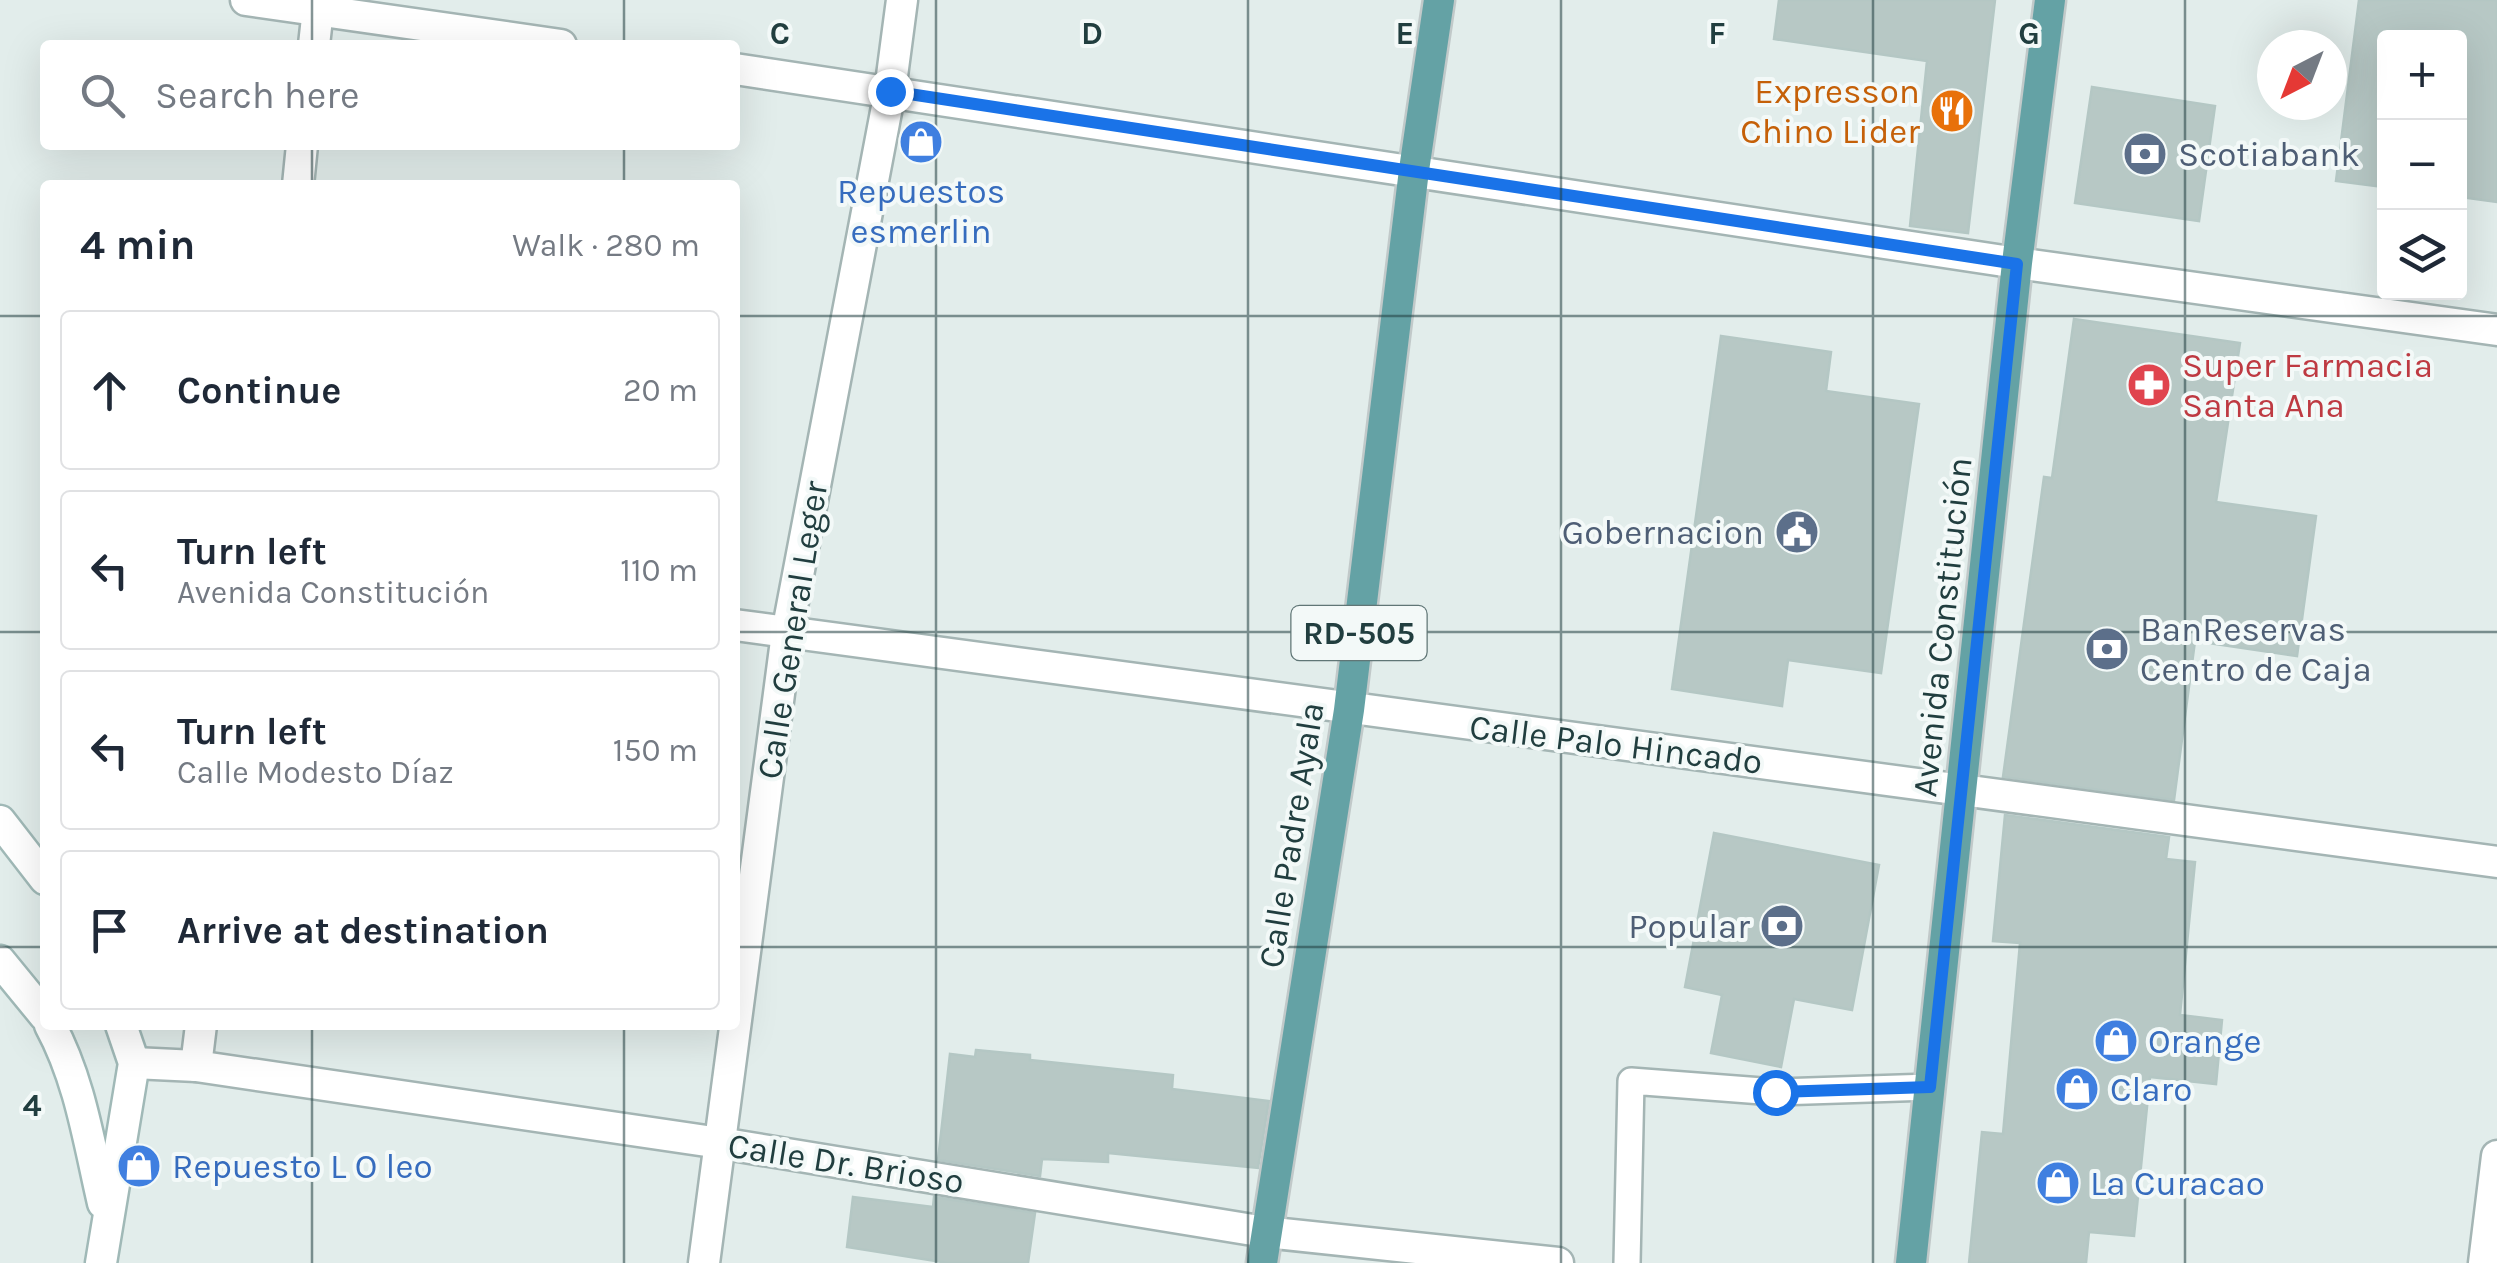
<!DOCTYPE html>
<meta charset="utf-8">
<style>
body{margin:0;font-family:Karla,sans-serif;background:#f2f2f3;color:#1f2937}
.controls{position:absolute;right:30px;top:30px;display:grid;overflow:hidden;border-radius:10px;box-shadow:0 10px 40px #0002}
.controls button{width:90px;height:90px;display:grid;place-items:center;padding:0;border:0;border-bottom:2px solid #e0e1e3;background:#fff;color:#1f2937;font:50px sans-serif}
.compass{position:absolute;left:2257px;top:30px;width:90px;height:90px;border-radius:50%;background:#fff;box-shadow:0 10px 40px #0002;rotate:222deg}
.stop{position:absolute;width:30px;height:30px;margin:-22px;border:8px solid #1a73e8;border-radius:50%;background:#fff}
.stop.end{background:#1a73e8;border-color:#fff;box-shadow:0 2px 10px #0008}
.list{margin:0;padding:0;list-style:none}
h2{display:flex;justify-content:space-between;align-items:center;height:130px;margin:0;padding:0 40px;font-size:42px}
h2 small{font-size:32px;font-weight:400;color:#747a83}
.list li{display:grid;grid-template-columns:65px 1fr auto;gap:30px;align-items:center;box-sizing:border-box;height:160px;margin:0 20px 20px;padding:0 20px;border:2px solid #e0e1e3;border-radius:10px}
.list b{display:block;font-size:38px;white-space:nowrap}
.list p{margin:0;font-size:32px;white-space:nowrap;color:#747a83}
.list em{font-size:32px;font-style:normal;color:#747a83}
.icon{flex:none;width:55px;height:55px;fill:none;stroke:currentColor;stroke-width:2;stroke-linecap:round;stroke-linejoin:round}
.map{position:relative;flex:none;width:2497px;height:1263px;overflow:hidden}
.search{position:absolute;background:#fff;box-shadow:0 10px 40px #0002;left:40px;top:40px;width:700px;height:110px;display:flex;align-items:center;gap:25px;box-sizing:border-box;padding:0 35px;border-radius:10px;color:#747a83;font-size:38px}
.panel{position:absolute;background:#fff;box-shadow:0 10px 40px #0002;left:40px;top:180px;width:700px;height:850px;border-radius:10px}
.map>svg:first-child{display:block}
.building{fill:#b7c8c5;stroke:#b4c7c4;stroke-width:2.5}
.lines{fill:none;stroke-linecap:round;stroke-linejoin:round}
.service-casing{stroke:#a4b5b4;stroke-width:30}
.minor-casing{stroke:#a4b5b4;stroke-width:35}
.tertiary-casing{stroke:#a4b5b4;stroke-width:35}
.secondary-casing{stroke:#a0b9b7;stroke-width:35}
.primary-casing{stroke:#c1c9c9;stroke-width:35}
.service{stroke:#fff;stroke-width:25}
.minor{stroke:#fff;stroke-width:30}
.tertiary{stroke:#fff;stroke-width:30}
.secondary{stroke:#fff;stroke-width:30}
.primary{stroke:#64a2a5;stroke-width:30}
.route{stroke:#1a73e8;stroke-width:12}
.grid{fill:none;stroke:#213e3f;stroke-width:2.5;stroke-opacity:0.55}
.labels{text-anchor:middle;stroke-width:8;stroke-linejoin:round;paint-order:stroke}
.shield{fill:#f3f9f8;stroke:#607676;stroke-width:2.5}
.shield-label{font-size:32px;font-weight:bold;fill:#213e3f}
.food-label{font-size:35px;fill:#c56008;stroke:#f3f9f8;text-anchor:end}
.service-label{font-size:35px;fill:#4e5e75;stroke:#f3f9f8;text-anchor:start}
.shop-label{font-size:35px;fill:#366cbe;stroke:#f3f9f8;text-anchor:start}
.health-label{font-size:35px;fill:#be3a42;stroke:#f3f9f8;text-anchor:start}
.street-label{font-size:35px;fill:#213e3f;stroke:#f3f9f8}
.grid-label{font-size:32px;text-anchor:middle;font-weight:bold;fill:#213e3f;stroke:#f3f9f8;stroke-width:8;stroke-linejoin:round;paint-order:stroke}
</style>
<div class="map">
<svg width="2497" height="1263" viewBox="0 0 2497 1263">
<rect width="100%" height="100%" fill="#e2edeb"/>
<!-- building -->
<g class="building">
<polygon points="1779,0 1995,0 1968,233 1910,226 1927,61 1774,39"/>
<polygon points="2359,0 2497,0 2497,202 2460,197 2460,38 2384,38 2384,187 2336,181"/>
<polygon points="2092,87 2215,106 2199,221 2075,203"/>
<polygon points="2074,319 2240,343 2216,502 2316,516 2297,656 2195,641 2174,800 2003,777 2044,477 2052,478"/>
<polygon points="1721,336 1831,352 1826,391 1919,404 1881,673 1788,660 1782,706 1672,689"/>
<polygon points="2005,815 2169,837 2166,859 2195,862 2180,1015 2222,1020 2216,1084 2150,1077 2134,1236 2089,1232 2086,1263 1969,1263 1982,1132 2003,1134 2020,943 1993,941"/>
<polygon points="1714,833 1879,865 1852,1010 1794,999 1781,1067 1711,1053 1722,995 1685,987"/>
<polygon points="976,1050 1030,1055 1030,1060 1173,1075 1172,1089 1269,1101 1258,1168 1108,1153 1108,1162 1042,1159 1040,1176 938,1160 950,1054 975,1057"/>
<polygon points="853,1197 933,1207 934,1197 1035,1213 1028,1263 948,1263 847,1247"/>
</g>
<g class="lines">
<defs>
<polyline id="service" points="1627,1263 1631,1081 1775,1092 1930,1087"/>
<g id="minor">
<polyline points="246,0 561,45"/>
<polyline points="314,45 319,0"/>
<polyline points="735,69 2017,263 2497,330"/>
<polyline points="298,185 302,145"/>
<polyline points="735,625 2497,862"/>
<polyline points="134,1063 196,1066 720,1143 1265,1232 1558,1263"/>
<polyline points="196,1066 201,1025"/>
<polyline points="704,1263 787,633 890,91 902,0"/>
</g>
<polyline id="tertiary" points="2484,1263 2497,1156"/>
<g id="secondary">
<polyline points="0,821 45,879"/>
<polyline points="0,961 45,1016"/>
<path d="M 50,1025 C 80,1080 89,1143 103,1203"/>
<polyline points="101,1263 134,1063 121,1025"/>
</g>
<g id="primary">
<polyline points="1262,1263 1349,710 1414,170 1439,0"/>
<polyline points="1911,1263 2017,263 2050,0"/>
</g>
</defs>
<!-- service casing -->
<use href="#service" class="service-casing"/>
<!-- minor casing -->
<use href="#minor" class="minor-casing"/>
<!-- tertiary casing -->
<use href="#tertiary" class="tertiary-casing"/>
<!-- secondary casing -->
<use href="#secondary" class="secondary-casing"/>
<!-- primary casing -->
<use href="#primary" class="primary-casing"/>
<!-- service -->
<use href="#service" class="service"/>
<!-- minor -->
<use href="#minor" class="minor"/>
<!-- tertiary -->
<use href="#tertiary" class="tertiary"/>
<!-- secondary -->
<use href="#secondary" class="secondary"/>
<!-- primary -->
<use href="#primary" class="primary"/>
</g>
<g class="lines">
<!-- route -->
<polyline class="route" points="890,91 2017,264 1930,1087 1775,1092"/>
</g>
<!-- grid -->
<path class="grid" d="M 312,0 L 312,45M 624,0 L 624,45M 936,0 L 936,1263M 1248,0 L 1248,1263M 1561,0 L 1561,1263M 1873,0 L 1873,1263M 2185,0 L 2185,1263M 312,145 L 312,185M 624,145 L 624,185M 0,316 L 45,316M 735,316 L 2497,316M 0,632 L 45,632M 735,632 L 2497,632M 0,947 L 45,947M 735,947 L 2497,947M 312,1025 L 312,1263M 624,1025 L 624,1263"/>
<!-- icons -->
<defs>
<symbol id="restaurant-disc" viewBox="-11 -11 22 22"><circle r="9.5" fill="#e8710a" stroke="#f3f9f8"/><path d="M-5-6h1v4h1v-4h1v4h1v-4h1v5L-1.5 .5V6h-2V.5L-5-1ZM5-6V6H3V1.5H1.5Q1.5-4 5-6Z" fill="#fff"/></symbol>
<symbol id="shop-disc" viewBox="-11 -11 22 22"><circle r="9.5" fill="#3f7fe0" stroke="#f3f9f8"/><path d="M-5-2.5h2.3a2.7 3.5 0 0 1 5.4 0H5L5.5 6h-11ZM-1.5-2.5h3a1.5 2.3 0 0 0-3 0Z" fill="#fff"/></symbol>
<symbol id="bank-disc" viewBox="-11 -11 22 22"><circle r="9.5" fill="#5c6f8a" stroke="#f3f9f8"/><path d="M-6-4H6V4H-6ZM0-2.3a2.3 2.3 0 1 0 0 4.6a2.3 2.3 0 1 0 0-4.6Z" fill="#fff"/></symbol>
<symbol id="pharmacy-disc" viewBox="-11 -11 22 22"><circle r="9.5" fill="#e0444e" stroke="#f3f9f8"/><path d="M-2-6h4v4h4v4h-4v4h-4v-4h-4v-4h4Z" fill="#fff"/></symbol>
<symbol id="civic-disc" viewBox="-11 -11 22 22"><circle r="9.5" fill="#5c6f8a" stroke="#f3f9f8"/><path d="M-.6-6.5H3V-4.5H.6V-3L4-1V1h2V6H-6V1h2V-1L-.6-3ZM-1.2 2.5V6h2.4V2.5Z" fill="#fff"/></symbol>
</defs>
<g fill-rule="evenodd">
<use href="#restaurant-disc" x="1927" y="86" width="50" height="50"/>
<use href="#shop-disc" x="896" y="117" width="50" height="50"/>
<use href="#bank-disc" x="2120" y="129" width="50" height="50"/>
<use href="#pharmacy-disc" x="2124" y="360" width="50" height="50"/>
<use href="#civic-disc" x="1772" y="507" width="50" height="50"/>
<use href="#bank-disc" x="2082" y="624" width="50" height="50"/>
<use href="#bank-disc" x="1757" y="901" width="50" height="50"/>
<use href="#shop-disc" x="2091" y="1016" width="50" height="50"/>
<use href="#shop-disc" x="2052" y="1064" width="50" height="50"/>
<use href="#shop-disc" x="114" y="1141" width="50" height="50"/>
<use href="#shop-disc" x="2033" y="1158" width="50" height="50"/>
</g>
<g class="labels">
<!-- shield labels -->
<rect class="shield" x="1291.5" y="606" width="135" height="54" rx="8"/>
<g class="shield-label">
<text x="1359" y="644">RD-505</text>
</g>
<!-- food labels -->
<g class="food-label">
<text x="1920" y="103">Expresson<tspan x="1920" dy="40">Chino Lider</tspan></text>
</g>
<!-- service labels -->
<g class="service-label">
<text x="2178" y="166">Scotiabank</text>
<text x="1764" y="544" text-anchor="end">Gobernacion</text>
<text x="2140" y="641">BanReservas<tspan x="2140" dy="40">Centro de Caja</tspan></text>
<text x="1750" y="938" text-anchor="end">Popular</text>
</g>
<!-- shop labels -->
<g class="shop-label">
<text x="921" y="203" text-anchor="middle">Repuestos<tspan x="921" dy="40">esmerlin</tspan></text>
<text x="2148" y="1053">Orange</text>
<text x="2110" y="1101">Claro</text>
<text x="172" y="1178">Repuesto L O leo</text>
<text x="2090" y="1195">La Curacao</text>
</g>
<!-- health labels -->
<g class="health-label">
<text x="2182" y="377">Super Farmacia<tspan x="2182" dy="40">Santa Ana</tspan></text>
</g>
<!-- street labels -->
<g class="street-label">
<text transform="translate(1942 627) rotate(-84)" y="12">Avenida Constitución</text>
<text transform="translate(792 630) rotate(-81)" y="12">Calle General Leger</text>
<text transform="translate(1616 744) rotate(7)" y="12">Calle Palo Hincado</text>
<text transform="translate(1291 835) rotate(-81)" y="12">Calle Padre Ayala</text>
<text transform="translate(846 1163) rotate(9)" y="12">Calle Dr. Brioso</text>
</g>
</g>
<g class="grid-label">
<text x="780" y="44">C</text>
<text x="1092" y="44">D</text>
<text x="1405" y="44">E</text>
<text x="1717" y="44">F</text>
<text x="2029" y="44">G</text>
<text x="32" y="1116">4</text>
</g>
</svg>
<div class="controls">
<button>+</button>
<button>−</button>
<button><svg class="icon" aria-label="layers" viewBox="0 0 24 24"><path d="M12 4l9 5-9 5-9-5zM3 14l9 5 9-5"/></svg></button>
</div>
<svg class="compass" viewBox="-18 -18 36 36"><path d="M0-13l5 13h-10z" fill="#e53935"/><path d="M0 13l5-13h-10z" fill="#747a83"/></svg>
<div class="stop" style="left:1775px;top:1092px"></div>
<div class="stop end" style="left:890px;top:91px"></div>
<div class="search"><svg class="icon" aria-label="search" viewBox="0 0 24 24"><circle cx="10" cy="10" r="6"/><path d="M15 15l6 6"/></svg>Search here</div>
<section class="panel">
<h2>4 min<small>Walk · 280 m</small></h2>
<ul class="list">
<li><svg class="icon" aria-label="ahead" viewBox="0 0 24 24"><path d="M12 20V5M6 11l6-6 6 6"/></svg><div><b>Continue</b></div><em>20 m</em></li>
<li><svg class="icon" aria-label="left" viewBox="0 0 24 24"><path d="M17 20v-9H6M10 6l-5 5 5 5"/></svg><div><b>Turn left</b><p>Avenida Constitución</p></div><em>110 m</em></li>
<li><svg class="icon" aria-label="left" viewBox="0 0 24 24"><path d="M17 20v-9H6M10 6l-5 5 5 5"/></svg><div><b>Turn left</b><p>Calle Modesto Díaz</p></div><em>150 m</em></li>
<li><svg class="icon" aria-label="arrive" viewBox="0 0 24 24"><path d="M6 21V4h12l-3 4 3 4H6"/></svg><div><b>Arrive at destination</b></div></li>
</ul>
</section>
</div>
